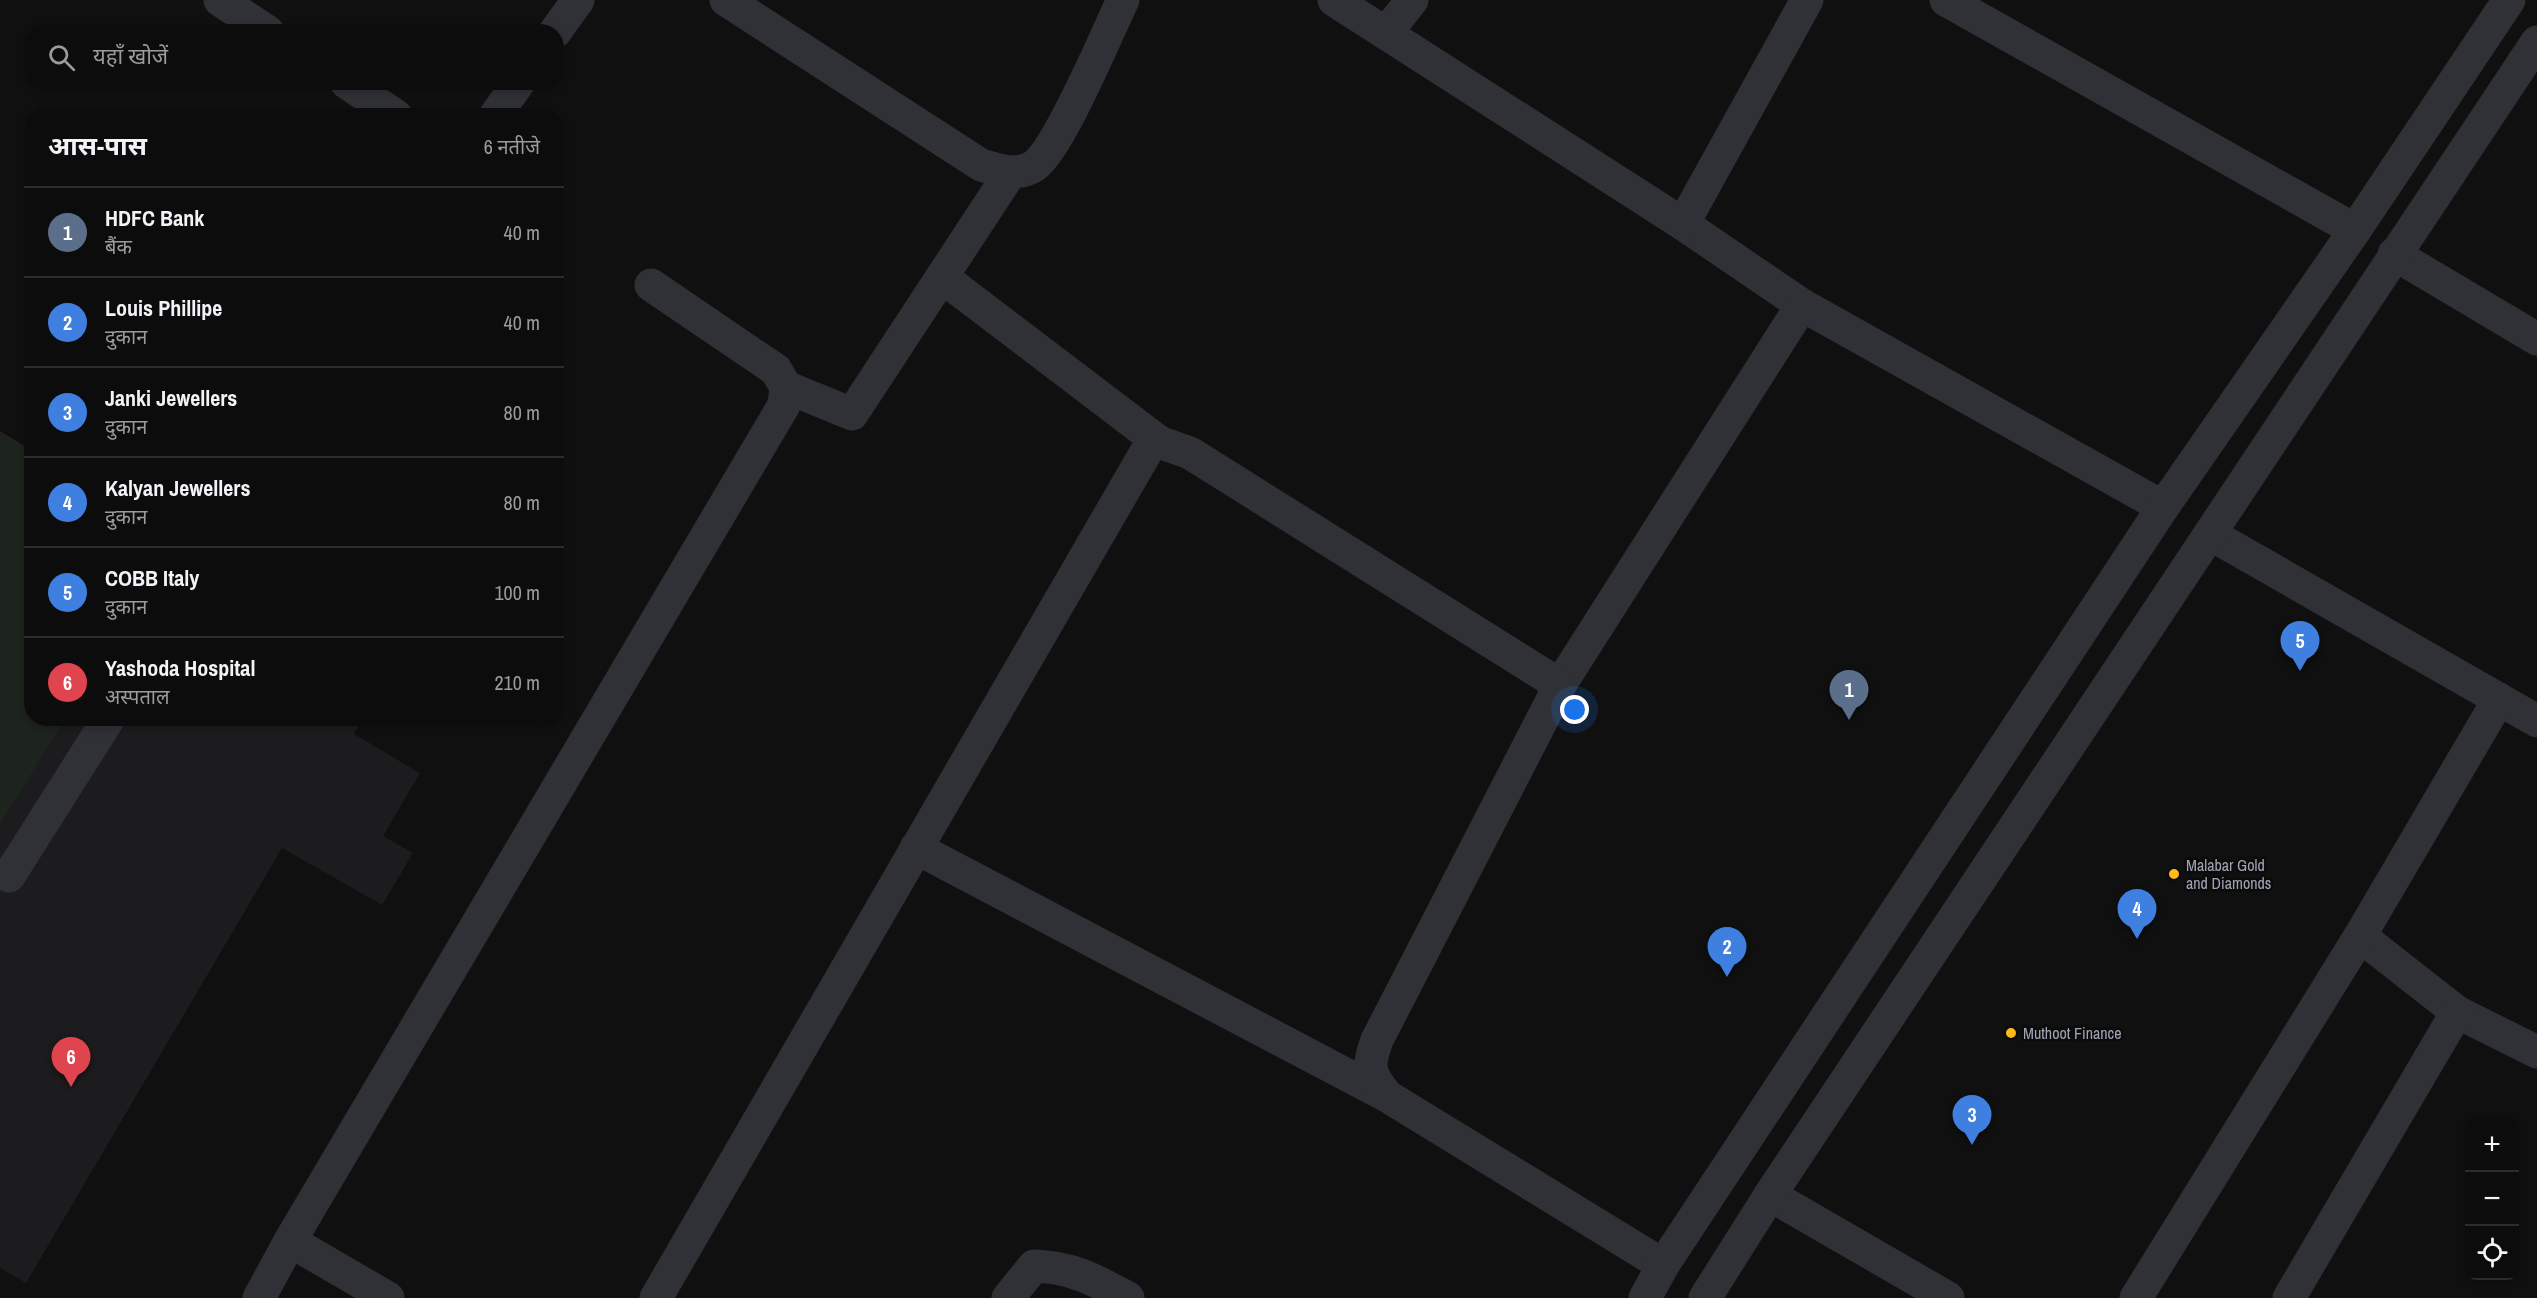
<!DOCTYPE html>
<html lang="hi">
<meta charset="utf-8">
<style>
body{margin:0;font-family:"Archivo Narrow","Noto Sans Devanagari",sans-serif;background:#151516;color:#f1f3f6}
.controls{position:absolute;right:18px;bottom:18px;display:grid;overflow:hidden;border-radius:12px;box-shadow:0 3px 9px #0003}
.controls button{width:54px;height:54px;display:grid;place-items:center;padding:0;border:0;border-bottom:2px solid #2c2c2e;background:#0c0c0d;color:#f1f3f6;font:30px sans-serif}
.you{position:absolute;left:1575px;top:710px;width:21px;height:21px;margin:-15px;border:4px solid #fff;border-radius:50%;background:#1a73e8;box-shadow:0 0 0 9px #1a73e833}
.badge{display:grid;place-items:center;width:39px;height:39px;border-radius:50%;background:#2563eb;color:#fff;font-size:20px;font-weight:700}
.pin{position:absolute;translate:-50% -50px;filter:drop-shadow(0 2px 3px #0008)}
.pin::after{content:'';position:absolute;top:32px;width:21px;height:18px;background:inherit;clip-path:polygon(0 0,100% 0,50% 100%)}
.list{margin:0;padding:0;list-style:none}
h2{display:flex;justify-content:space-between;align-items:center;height:78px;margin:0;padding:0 24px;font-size:26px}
h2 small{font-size:20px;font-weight:400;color:#9a9b9d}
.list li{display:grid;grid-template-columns:39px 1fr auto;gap:18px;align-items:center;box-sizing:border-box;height:90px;padding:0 24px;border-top:2px solid #2c2c2e}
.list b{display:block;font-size:22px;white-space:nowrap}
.list p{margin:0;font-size:20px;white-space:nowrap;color:#9a9b9d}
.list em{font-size:20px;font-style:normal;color:#9a9b9d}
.icon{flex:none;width:33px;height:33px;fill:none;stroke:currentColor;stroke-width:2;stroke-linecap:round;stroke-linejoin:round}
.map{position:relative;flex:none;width:2537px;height:1298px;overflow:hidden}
.search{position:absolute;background:#0c0c0d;box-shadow:0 3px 9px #0003;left:24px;top:24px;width:540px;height:66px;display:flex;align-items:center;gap:15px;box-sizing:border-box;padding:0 21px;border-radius:24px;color:#9a9b9d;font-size:22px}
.panel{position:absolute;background:#0c0c0d;box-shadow:0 3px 9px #0003;left:24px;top:108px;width:540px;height:618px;border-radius:24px}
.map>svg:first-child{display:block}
.built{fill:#1c1c1e}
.green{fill:#1c241d}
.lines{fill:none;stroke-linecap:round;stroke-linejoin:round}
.minor{stroke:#303136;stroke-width:33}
.tertiary{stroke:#303136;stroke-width:33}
.poi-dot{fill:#ffba1a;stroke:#0b0b0c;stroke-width:2}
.labels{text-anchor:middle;stroke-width:5;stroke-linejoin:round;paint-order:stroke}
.poi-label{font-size:16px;fill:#a0a5b3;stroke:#0b0b0c;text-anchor:start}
</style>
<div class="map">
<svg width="2537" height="1298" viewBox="0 0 2537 1298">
<rect width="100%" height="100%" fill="#101011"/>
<!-- built -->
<polygon class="built" points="61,719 363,719 354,734 420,773 383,836 413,853 382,905 282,848 26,1283 0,1268 0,822"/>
<!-- green -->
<polygon class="green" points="0,431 31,450 32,718 65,719 0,824"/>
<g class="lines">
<!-- minor -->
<g class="minor">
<polyline points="220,0 268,32"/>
<path d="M 726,0 L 981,165 C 998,170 1017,177 1034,166 C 1059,149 1107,33 1123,0"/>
<polyline points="1334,0 1683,224 1802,305 2163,507"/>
<polyline points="1946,0 2355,230"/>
<polyline points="555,32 578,0"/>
<polyline points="1386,33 1412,0"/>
<polyline points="346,82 396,116"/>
<polyline points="495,116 519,82"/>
<polyline points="1683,224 1807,0"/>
<polyline points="2394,254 2537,339"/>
<polyline points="942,277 1159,442"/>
<polyline points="786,387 852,414 1010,173"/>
<polyline points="2210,534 2537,721"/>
<polyline points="916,848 1387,1096"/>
<polyline points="9,876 109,718"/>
<polyline points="2360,936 2457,1012 2537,1052"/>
<polyline points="1770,1195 1948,1298"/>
<polyline points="290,1241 388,1298"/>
<path d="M 1663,1265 L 1387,1096 C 1369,1073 1367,1068 1377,1040 L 1560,685 L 1802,305"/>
<polyline points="259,1298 290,1241 784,405 786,387 776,370 651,285"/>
<polyline points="656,1298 1149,447 1159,442 1190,453 1560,685"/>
<path d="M 1008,1298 L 1034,1266 C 1072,1267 1095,1280 1128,1298"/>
<polyline points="2136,1298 2360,936 2499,699"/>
<polyline points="2289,1298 2457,1012"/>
</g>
<!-- tertiary -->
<g class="tertiary">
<polyline points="1645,1298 1663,1265 2163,507 2355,230 2509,0"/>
<polyline points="1705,1298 1770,1195 2537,42"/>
</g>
</g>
<!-- markers -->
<g class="poi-dot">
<circle cx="2174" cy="874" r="6"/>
<circle cx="2011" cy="1033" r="6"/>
</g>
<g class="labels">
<!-- poi labels -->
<g class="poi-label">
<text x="2186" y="871">Malabar Gold<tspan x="2186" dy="18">and Diamonds</tspan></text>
<text x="2023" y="1039">Muthoot Finance</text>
</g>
</g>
</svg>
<div class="controls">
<button>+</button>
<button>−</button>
<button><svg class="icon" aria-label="locate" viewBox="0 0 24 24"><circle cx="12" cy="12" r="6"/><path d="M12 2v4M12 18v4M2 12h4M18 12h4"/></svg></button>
</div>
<div class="you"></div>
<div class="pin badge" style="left:1849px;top:720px;background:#5c6f8a">1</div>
<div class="pin badge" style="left:1727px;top:977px;background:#3f7fe0">2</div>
<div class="pin badge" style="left:1972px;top:1145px;background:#3f7fe0">3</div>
<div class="pin badge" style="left:2137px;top:939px;background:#3f7fe0">4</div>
<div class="pin badge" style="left:2300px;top:671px;background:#3f7fe0">5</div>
<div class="pin badge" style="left:71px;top:1087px;background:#e0444e">6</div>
<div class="search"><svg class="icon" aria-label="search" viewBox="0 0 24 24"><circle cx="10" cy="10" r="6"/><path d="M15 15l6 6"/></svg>यहाँ खोजें</div>
<section class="panel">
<h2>आस-पास<small>6 नतीजे</small></h2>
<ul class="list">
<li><span class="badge" style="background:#5c6f8a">1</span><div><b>HDFC Bank</b><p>बैंक</p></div><em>40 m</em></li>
<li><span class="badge" style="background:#3f7fe0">2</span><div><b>Louis Phillipe</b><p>दुकान</p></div><em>40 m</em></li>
<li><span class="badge" style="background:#3f7fe0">3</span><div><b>Janki Jewellers</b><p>दुकान</p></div><em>80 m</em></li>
<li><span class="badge" style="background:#3f7fe0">4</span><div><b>Kalyan Jewellers</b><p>दुकान</p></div><em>80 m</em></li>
<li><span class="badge" style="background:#3f7fe0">5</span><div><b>COBB Italy</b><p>दुकान</p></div><em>100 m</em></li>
<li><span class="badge" style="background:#e0444e">6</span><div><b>Yashoda Hospital</b><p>अस्पताल</p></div><em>210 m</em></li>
</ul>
</section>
</div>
